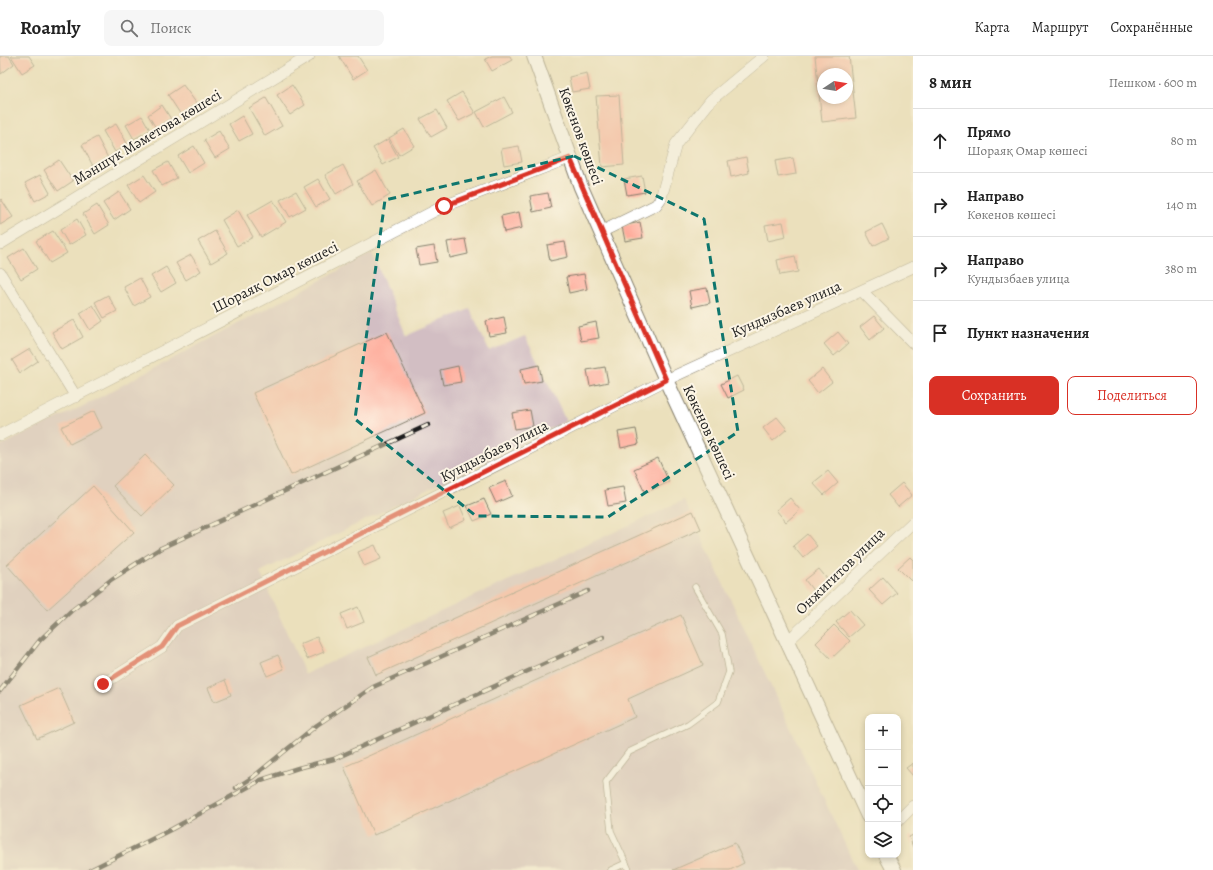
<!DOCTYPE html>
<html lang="ru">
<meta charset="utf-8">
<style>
body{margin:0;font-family:Alegreya,serif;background:#f6f6f6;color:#222}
.controls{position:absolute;right:12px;bottom:12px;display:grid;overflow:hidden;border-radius:8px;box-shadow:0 2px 6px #0003}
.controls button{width:36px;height:36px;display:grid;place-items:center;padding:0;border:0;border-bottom:1px solid #e0e0e0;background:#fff;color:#222;font:20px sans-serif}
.compass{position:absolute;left:817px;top:12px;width:36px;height:36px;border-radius:50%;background:#fff;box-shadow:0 2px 6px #0003;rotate:78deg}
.stop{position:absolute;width:12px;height:12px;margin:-9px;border:3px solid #d93025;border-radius:50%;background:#fff}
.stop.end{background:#d93025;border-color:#fff;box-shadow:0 1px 4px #0008}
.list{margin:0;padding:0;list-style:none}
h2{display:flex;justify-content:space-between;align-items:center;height:52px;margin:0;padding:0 16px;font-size:17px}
h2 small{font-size:13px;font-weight:400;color:#767676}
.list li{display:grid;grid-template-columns:26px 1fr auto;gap:12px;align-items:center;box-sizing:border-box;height:64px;padding:0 16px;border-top:1px solid #e0e0e0}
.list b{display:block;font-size:15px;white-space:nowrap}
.list p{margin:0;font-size:13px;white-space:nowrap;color:#767676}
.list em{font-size:13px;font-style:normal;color:#767676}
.actions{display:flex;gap:8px;padding:12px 16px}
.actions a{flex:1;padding:9px 0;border:1px solid #d93025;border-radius:8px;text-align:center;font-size:14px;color:#d93025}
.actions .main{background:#d93025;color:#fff}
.icon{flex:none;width:22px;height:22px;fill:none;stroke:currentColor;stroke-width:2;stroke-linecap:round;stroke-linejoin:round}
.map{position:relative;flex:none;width:913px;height:814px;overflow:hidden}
header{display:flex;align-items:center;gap:24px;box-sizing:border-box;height:56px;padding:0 20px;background:#fff;border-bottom:1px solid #e0e0e0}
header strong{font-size:19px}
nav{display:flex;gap:22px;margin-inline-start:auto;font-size:14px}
.search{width:280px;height:36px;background:#f6f6f6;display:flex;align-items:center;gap:10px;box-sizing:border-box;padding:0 14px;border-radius:8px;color:#767676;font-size:15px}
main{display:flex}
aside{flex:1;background:#fff}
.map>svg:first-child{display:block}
.industrial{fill:#d2bec3}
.building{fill:#feac9b;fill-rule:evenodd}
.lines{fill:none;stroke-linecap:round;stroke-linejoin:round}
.service-casing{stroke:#847e6c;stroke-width:7}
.minor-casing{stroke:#847e6c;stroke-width:12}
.tertiary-casing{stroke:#847e6c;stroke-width:16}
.service{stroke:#fff;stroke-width:5.5}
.minor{stroke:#fff;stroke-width:11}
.tertiary{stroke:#fff;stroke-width:14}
.rail-casing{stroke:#1c1c1c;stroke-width:4.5}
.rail{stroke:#fcf5e5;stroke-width:3;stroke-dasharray:9;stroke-linecap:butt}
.route{stroke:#d93025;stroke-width:5}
.marked{fill:none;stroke:#0f766e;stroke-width:3;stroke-dasharray:8 5;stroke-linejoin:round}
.labels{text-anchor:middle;stroke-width:4;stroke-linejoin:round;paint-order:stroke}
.street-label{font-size:15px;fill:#1c1c1c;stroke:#fcf5e5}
</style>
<header>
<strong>Roamly</strong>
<div class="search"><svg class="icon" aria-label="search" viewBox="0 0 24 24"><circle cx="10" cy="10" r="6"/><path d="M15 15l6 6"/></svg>Поиск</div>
<nav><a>Карта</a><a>Маршрут</a><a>Сохранённые</a></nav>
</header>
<main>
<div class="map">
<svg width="913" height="814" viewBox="0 0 913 814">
<rect width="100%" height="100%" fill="#fcf5e5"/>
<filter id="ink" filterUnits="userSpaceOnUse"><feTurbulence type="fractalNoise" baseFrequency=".025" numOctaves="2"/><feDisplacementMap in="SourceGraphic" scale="8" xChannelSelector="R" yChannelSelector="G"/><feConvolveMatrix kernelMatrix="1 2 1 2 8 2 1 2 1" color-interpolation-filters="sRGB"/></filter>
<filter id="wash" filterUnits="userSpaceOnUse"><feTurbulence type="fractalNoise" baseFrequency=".012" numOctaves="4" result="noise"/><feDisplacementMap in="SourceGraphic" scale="16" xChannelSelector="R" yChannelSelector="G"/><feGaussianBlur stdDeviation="0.9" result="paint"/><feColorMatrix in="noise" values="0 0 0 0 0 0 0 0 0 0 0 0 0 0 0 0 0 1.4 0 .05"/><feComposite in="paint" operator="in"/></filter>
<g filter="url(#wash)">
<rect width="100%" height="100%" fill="#ebe0bc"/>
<!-- industrial -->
<polygon class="industrial" points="372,197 406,280 470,253 489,295 525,280 566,365 260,516 305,618 684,444 857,814 0,814 0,390 81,351"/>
<g id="blocks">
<!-- building -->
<g class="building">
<polygon points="0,0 9,0 14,8 1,18"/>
<polygon points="11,0 29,0 35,9 22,17"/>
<polygon points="339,0 358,0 367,14 353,23"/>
<polygon points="492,0 510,0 512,4 492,15 485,3"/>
<path d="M 815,0 L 849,0 L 856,62 L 822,66 ZM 823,18 L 847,18 L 847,42 L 823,42 Z"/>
<polygon points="587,17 590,33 572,36 569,21"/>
<polygon points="183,29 197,48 181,59 168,39"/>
<polygon points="292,29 305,49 290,59 277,39"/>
<polygon points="462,36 475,57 459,65 447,45"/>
<polygon points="619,39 624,109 602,111 596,40"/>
<polygon points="504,41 512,56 484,71 476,56"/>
<polygon points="266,42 282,70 265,80 249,52"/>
<polygon points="162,49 171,63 156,72 148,59"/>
<polygon points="437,54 447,72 431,81 420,63"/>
<polygon points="142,60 150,74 134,83 126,69"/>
<polygon points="242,60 252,78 239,85 229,68"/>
<polygon points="116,68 128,89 115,96 103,75"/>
<polygon points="404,73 414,90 399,99 389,82"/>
<polygon points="219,75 230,93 215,102 204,84"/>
<polygon points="97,81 108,102 93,110 82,89"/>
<polygon points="388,83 398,101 383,109 373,92"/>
<polygon points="194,90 204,107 188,117 178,100"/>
<polygon points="519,90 522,106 504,109 501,93"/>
<polygon points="746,101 749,117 731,121 728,105"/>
<polygon points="793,102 796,118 778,121 775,105"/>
<polygon points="59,104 73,125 58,135 44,114"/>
<polygon points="168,106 177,122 162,130 153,114"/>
<polygon points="343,109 353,128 336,138 325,119"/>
<polygon points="376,114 390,139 372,150 357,125"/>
<polygon points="40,119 50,137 35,145 25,127"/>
<polygon points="144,119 155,136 139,147 128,129"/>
<polygon points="642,120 645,136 627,139 624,123"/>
<polygon points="318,123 330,143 316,151 304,131"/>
<polygon points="296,135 306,152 290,161 280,144"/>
<polygon points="119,136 130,153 114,164 103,147"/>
<polygon points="548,137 551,152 533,156 530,140"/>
<polygon points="1,143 13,161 0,169 0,144"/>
<polygon points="273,144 286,166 261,181 247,159"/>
<polygon points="97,149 109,169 95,178 83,158"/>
<polygon points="238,154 253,181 237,190 222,164"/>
<polygon points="519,156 522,172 504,176 501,160"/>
<polygon points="77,163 86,179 69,189 60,174"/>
<polygon points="640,166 643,182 625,185 622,170"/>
<polygon points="783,166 786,181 768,185 765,169"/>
<polygon points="882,168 889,182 873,190 866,176"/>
<polygon points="53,175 67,197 50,207 36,185"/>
<polygon points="215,175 228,197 211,207 198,185"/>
<polygon points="465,183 468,198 450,202 447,186"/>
<polygon points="565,186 568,201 550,205 547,189"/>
<polygon points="434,190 437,206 419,209 416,193"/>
<polygon points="24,192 37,213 21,223 8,202"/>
<polygon points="191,199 201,215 186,224 176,207"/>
<polygon points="795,200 798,216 780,219 777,204"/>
<polygon points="166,211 176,227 161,236 151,220"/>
<polygon points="584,218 587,233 569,237 566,221"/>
<polygon points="140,222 150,241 134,250 124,231"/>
<polygon points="707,232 710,247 692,251 689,235"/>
<polygon points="108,239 117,255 104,262 95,246"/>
<polygon points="93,249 103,265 90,274 80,257"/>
<polygon points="874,260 884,272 870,284 860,271"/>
<polygon points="504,261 507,277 489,280 486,265"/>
<polygon points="74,264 83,281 62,293 52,276"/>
<polygon points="596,266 599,282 581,285 578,270"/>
<polygon points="387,276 425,357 291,419 253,337"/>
<polygon points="838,276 848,288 834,300 824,288"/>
<polygon points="30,293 38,305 20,317 12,304"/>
<polygon points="539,309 542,325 524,328 521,313"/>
<polygon points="458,310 461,326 443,329 440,314"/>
<polygon points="605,311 608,326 590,330 587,314"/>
<polygon points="822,313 832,326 818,337 808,325"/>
<polygon points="737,320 744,334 728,342 721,328"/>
<polygon points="530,354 533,370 515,373 512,357"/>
<polygon points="94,355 102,372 70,388 61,371"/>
<polygon points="777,361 787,373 773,385 763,372"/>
<polygon points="636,373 639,388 621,392 618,376"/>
<polygon points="145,399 174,429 142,460 113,430"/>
<polygon points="658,402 669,426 645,437 634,413"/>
<polygon points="828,415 838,427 824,439 813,427"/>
<polygon points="506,425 512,440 496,447 489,432"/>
<polygon points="902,427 912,439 898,451 888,439"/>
<polygon points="93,430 134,476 47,554 7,509"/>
<polygon points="623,431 626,447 608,450 605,434"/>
<polygon points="790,442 800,454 786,466 776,454"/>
<polygon points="484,443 491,458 474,465 467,450"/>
<polygon points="460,450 466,464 449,472 443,457"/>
<polygon points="693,455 701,473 376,619 368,601"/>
<polygon points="807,478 817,490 803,502 793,490"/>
<polygon points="375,489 381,503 364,510 358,496"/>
<polygon points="910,501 913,504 913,523 911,525 898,512"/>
<polygon points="819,513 829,525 815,537 805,524"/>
<polygon points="883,521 897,537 883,549 869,534"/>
<polygon points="358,551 364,566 347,573 341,558"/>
<polygon points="850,554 863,569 849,581 836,566"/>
<polygon points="681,559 703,609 628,643 635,661 374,779 344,711"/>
<polygon points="834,569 850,585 831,603 816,587"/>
<polygon points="317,581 324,596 307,603 300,588"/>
<polygon points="278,599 284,613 267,620 261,606"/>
<polygon points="225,624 231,639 214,646 208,632"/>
<polygon points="59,632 74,666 37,683 21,649"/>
<polygon points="913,707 913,720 906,712"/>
<polygon points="913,779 913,791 909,781"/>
<polygon points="735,787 744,807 730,814 673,814"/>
</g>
</g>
</g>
<g filter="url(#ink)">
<use href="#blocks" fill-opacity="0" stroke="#847e6c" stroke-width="1"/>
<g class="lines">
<defs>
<g id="service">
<polyline points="611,814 626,807"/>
<polyline points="629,814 611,775 606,726 629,696 688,668 718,646 729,616 722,578 695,531"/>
</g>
<g id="minor">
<polyline points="601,176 656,149 661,142 676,88 711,44 764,0"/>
<polyline points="0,188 309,0"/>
<polyline points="0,217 76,341"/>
<polyline points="862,235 913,287"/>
<polyline points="0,379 444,150 569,102"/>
<polyline points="788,585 913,466"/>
<polyline points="103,628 162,591 177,570 666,324 913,211"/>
<polyline points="898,765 913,750"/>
</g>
<g id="tertiary">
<polyline points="534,0 581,131 666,324 868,760"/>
<polyline points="886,799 894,814"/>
</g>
</defs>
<!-- service casing -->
<use href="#service" class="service-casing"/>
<!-- minor casing -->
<use href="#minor" class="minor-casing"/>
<!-- tertiary casing -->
<use href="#tertiary" class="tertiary-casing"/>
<!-- service -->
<use href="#service" class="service"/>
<!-- minor -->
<use href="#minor" class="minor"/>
<!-- tertiary -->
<use href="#tertiary" class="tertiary"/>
<defs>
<g id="rail">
<polyline points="0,635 40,584 71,555 112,523 161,492 428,369"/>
<polyline points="236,732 253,721 317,669 373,631 588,535"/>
<polyline points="90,814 172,773 261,724 298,712 334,703 603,581"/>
</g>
</defs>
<!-- rail casing -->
<use href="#rail" class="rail-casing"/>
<!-- rail -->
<use href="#rail" class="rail"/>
</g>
</g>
<g class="lines" filter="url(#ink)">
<!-- route -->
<polyline class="route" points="103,628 162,591 177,570 666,324 570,102 444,150"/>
</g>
<!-- marked area -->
<path d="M0 0H913V814H0ZM 574,100 L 704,163 L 738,376 L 608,461 L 476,460 L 355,363 L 385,144 Z" fill="#ebe0bc" fill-opacity=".55" fill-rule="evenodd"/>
<path class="marked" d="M 574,100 L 704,163 L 738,376 L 608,461 L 476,460 L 355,363 L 385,144 Z"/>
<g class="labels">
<!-- street labels -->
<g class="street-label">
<text transform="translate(581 80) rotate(70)" y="5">Көкенов көшесі</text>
<text transform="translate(147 81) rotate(-31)" y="5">Мәншүк Мәметова көшесі</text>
<text transform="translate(275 221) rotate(-27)" y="5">Шораяқ Омар көшесі</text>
<text transform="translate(786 253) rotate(-24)" y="5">Кундызбаев улица</text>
<text transform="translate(709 376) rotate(65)" y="5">Көкенов көшесі</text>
<text transform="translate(494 395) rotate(-27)" y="5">Кундызбаев улица</text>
<text transform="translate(840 515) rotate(-44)" y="5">Онжигитов улица</text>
</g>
</g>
</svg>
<div class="controls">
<button>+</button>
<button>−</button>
<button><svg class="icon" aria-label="locate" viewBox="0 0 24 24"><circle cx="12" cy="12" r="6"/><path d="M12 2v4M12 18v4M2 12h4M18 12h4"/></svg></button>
<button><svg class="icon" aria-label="layers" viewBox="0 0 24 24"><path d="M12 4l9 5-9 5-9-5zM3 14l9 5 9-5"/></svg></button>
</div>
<svg class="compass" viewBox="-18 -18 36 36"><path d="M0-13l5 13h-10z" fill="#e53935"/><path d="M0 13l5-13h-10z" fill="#767676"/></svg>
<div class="stop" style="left:444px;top:150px"></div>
<div class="stop end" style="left:103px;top:628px"></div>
</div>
<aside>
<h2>8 мин<small>Пешком · 600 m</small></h2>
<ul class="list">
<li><svg class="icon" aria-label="ahead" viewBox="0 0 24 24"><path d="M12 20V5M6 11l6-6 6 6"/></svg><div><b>Прямо</b><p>Шораяқ Омар көшесі</p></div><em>80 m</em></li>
<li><svg class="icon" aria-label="right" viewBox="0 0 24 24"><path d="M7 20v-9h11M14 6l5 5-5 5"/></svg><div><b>Направо</b><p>Көкенов көшесі</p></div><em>140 m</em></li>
<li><svg class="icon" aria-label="right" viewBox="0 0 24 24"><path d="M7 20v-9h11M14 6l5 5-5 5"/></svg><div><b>Направо</b><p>Кундызбаев улица</p></div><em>380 m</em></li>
<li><svg class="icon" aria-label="arrive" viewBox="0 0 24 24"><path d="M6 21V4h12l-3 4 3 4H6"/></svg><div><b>Пункт назначения</b></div></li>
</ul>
<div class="actions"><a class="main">Сохранить</a><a>Поделиться</a></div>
</aside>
</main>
